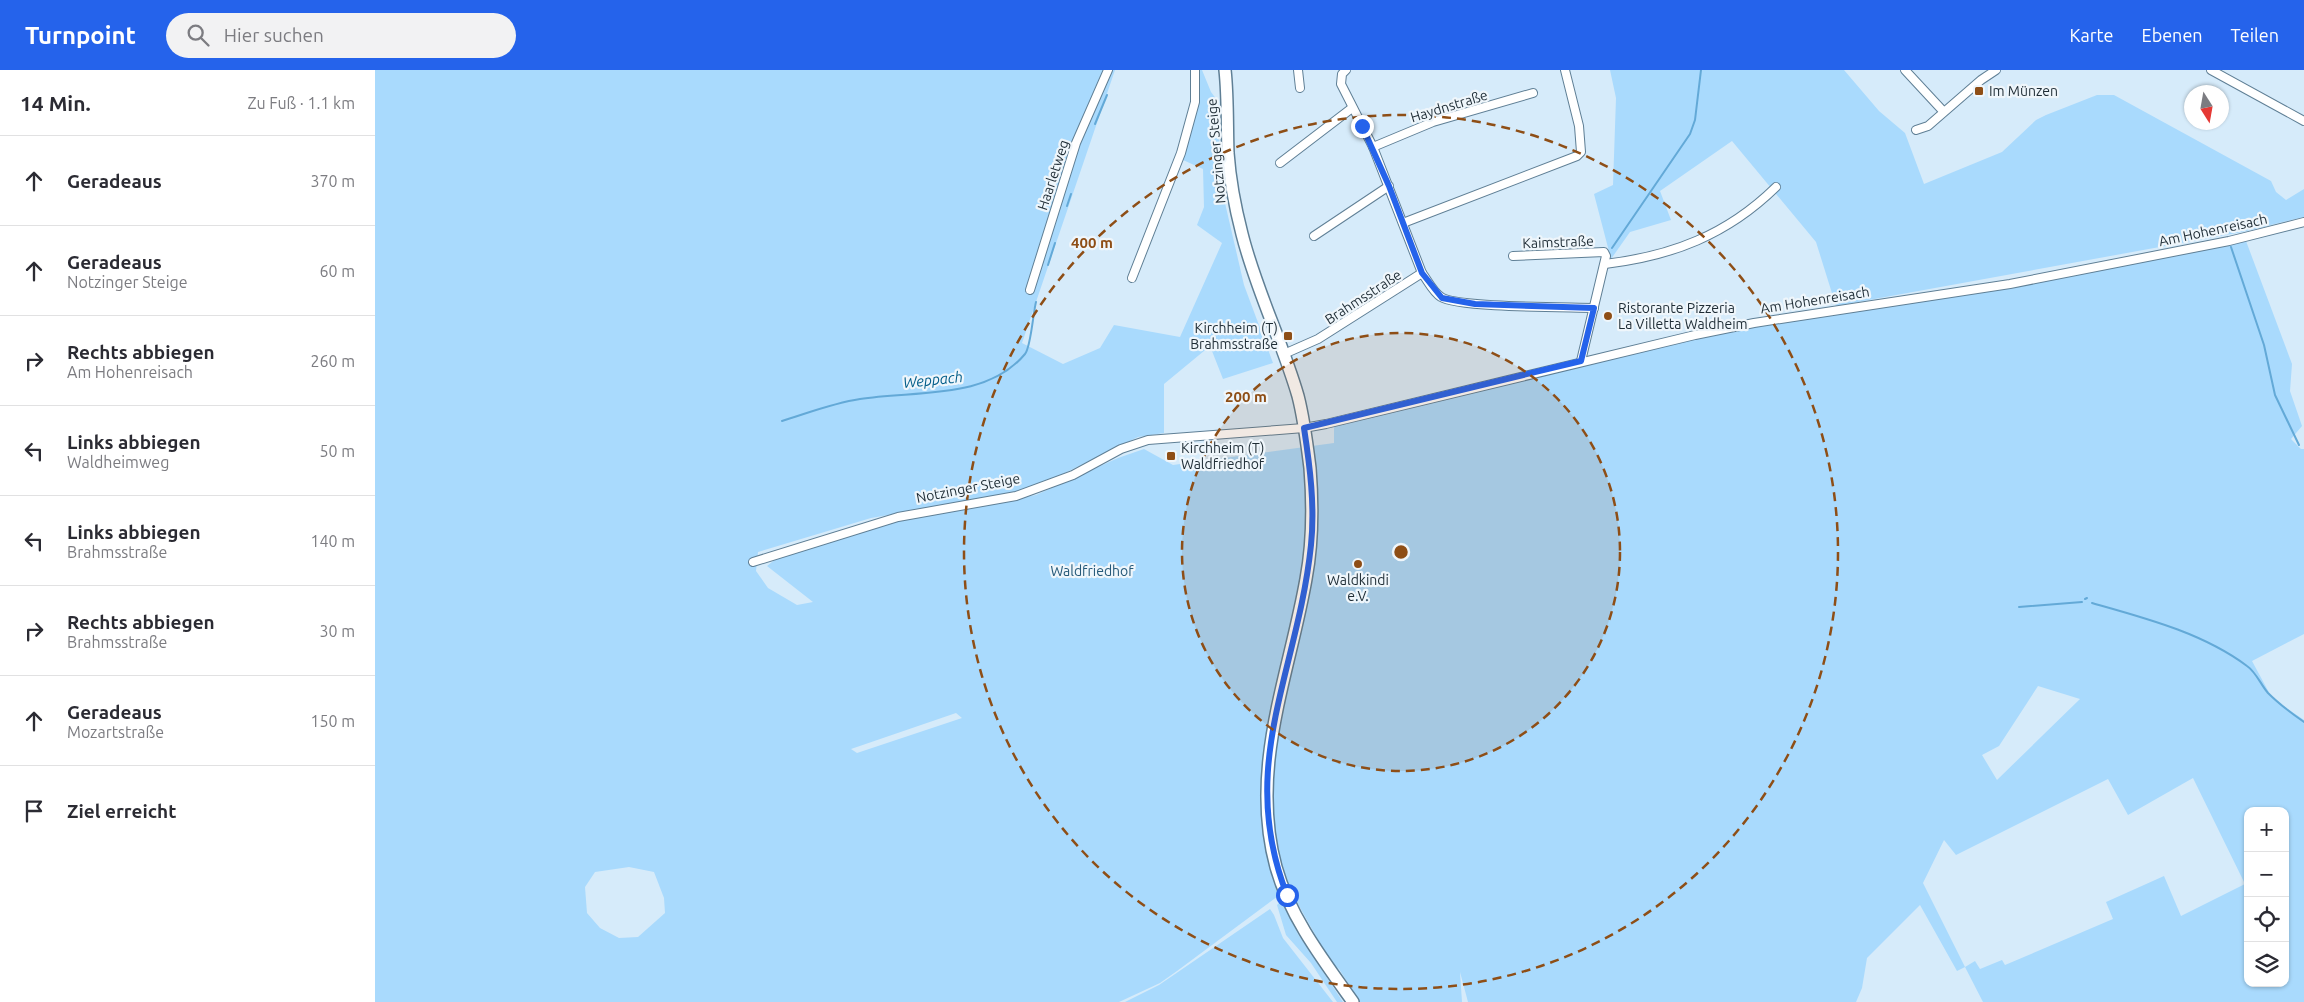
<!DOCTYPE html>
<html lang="de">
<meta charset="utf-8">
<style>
body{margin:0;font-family:Ubuntu,sans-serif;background:#f2f2f3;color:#2b2b33}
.controls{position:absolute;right:15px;bottom:15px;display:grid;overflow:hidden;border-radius:10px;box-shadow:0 1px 4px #0004}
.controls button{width:45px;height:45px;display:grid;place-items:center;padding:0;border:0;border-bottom:1px solid #e1e1e2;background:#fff;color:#2b2b33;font:25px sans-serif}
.compass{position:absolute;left:1809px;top:15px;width:45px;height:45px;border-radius:50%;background:#fff;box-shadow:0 1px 4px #0004;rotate:169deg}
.stop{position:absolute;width:15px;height:15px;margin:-11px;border:4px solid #2563eb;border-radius:50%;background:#fff}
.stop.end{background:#2563eb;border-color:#fff;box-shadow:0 1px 5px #0008}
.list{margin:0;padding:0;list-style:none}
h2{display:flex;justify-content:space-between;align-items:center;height:65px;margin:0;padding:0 20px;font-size:21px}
h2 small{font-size:16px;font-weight:400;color:#7c7c81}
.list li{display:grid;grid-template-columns:32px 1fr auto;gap:15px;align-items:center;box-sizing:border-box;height:90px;padding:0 20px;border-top:1px solid #e1e1e2}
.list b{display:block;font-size:19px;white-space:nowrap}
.list p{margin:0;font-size:16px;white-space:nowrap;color:#7c7c81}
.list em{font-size:16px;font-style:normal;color:#7c7c81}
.icon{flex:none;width:28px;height:28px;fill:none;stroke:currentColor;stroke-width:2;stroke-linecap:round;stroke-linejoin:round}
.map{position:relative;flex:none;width:1929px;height:932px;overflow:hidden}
header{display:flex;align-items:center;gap:30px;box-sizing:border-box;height:70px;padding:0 25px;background:#2563eb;color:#fff}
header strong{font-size:24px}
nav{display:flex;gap:28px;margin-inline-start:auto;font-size:18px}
.search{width:350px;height:45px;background:#f2f2f3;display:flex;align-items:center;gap:12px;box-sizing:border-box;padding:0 18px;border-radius:28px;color:#7c7c81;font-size:19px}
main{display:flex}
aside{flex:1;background:#fff}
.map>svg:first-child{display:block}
.green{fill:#a9dafd;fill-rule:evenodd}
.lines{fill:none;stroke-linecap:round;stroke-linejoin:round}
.stream{stroke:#63a9d7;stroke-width:2}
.minor-casing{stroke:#5f7f95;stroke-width:10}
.secondary-casing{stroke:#5f7f95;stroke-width:14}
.minor{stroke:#fff;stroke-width:8}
.secondary{stroke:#fff;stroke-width:11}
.route{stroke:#2563eb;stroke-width:6}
.ring{fill:none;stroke:#8e4e16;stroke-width:2.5;stroke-dasharray:9 6}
.poi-dot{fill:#8e4e16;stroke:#eff6fb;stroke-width:2}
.labels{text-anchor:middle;stroke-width:4.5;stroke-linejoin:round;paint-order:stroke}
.poi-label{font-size:14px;fill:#1e2c35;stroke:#eff6fb;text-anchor:start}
.street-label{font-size:14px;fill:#1e2c35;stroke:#eff6fb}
.park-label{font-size:14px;fill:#255979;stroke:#eff6fb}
.water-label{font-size:15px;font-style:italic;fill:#035e8a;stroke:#eff6fb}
.centre{fill:#8e4e16;stroke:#eff6fb;stroke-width:2.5}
.ring-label{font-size:15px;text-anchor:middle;font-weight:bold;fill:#8e4e16;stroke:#eff6fb;stroke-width:4.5;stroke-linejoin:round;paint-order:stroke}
</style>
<header>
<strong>Turnpoint</strong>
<div class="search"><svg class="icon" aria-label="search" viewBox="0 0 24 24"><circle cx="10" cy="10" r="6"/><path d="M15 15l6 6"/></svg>Hier suchen</div>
<nav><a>Karte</a><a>Ebenen</a><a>Teilen</a></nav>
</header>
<main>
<aside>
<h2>14 Min.<small>Zu Fuß · 1.1 km</small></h2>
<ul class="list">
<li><svg class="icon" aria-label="ahead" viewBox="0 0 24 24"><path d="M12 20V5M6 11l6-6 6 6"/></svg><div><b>Geradeaus</b></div><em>370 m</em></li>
<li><svg class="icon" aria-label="ahead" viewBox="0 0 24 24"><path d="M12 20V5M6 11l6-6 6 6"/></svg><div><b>Geradeaus</b><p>Notzinger Steige</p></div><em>60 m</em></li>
<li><svg class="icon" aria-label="right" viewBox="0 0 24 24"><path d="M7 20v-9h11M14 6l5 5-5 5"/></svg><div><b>Rechts abbiegen</b><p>Am Hohenreisach</p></div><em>260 m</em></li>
<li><svg class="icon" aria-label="left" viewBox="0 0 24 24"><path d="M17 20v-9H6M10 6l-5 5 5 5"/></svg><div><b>Links abbiegen</b><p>Waldheimweg</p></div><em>50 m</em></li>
<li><svg class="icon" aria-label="left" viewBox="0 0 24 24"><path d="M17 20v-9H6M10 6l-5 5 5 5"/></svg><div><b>Links abbiegen</b><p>Brahmsstraße</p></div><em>140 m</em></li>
<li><svg class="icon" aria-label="right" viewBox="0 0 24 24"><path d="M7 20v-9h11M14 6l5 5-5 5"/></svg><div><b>Rechts abbiegen</b><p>Brahmsstraße</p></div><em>30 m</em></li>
<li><svg class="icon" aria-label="ahead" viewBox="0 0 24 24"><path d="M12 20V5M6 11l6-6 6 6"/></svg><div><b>Geradeaus</b><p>Mozartstraße</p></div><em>150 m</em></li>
<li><svg class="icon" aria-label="arrive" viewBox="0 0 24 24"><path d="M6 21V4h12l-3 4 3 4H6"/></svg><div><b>Ziel erreicht</b></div></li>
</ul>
</aside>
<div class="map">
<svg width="1929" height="932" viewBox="0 0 1929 932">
<rect width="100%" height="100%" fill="#d6ebfa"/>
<!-- green -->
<g class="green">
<path d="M 0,0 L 740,0 L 647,273 L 688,294 L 725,278 L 739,255 L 805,267 L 847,173 L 822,155 L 829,137 L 828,99 L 808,90 L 824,30 L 824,0 L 827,0 L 836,22 L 842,30 L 847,120 L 869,215 L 898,293 L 848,309 L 835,276 L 789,314 L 789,363 L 763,367 L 655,420 L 496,448 L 383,482 L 381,501 L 393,518 L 422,535 L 438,532 L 392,496 L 402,488 L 510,454 L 661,425 L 743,388 L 769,379 L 798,395 L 959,373 L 959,356 L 1318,265 L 1602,223 L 1871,171 L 1917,294 L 1915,321 L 1927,356 L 1916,369 L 1926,379 L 1929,379 L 1929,564 L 1877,591 L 1897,628 L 1929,650 L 1929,932 L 1608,932 L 1590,897 L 1582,901 L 1545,835 L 1492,888 L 1487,918 L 1481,932 L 1093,932 L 1085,902 L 1087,932 L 985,932 L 964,899 L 956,893 L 914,818 L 802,901 L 785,913 L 744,932 L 0,932 ZM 1663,616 L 1705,629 L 1622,710 L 1607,685 L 1624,676 ZM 581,643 L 587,648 L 482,683 L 476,679 ZM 1818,708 L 1870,814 L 1806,846 L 1789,806 L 1731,832 L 1738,849 L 1630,895 L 1627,890 L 1605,899 L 1600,891 L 1590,897 L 1548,813 L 1569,770 L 1581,785 L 1733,709 L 1753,745 ZM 1873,741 L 1910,741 L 1910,913 L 1873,913 ZM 254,797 L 279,802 L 289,828 L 290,843 L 263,867 L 244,868 L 225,858 L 212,843 L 210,817 L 220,802 Z"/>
<polygon points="1235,0 1469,0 1504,41 1530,63 1549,114 1627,82 1661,50 1671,45 1722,25 1739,25 1896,111 1901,122 1911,130 1929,119 1929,147 1867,162 1461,236 1441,172 1357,71 1285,121 1296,150 1255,162 1236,189 1219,124 1238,115 1241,28"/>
<polygon points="906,831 923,864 968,932 962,932 936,893 911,865 902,835"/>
<polygon points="895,839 899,845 908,868 958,932 750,932 784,915"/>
</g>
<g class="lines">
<!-- stream -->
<g class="stream">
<polyline points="720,54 732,25"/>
<polyline points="692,136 696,124"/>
<polyline points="1856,177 1889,275 1900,325 1924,375"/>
<polyline points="1237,178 1315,64 1320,50 1326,0"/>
<polyline points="673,195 680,173"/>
<path d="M 407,351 C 433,343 458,333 485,329 C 539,320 611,331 650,284 C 656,277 658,243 661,232"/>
<polyline points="1710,529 1712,528"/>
<path d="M 1717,533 C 1770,548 1828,563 1872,596 C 1881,602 1886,615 1893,623 C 1904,634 1916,643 1929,652"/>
<polyline points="1644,537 1707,532"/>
</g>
<defs>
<g id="minor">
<polyline points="923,0 925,18"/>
<polyline points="971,0 967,4 966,14 998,77 1047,203"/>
<polyline points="1530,0 1568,41"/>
<polyline points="1836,0 1929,51"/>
<polyline points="1541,60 1553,56 1606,10 1621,0"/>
<polyline points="998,77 1058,52 1158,23"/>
<polyline points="905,93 977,38"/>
<polyline points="1028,153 1202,86 1206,82 1204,56 1190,0"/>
<polyline points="939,166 1014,116"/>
<polyline points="1138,186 1229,182 1231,186 1206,291"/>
<path d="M 1230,194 C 1297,186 1352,165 1401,117"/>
<polyline points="757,208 806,83 820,32 820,0"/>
<polyline points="655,220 701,73 733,0"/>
<path d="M 909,284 L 943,269 L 1047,203 C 1053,211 1058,222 1066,227 C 1082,238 1194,237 1219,238"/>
<polyline points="378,492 523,447 641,426 698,405 746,379 773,370 929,358 951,354 1320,265 1379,253 1635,214 1854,171 1929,152"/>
</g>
<path id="secondary" d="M 850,0 C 853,27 852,55 853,83 C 855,111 860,137 867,164 C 881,220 907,271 923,326 C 929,349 932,374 935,398 C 938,436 938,472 931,509 C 914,606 874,698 901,797 C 915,847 948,890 978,932"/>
</defs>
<!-- minor casing -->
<use href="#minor" class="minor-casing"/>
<!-- secondary casing -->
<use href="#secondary" class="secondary-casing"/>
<!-- minor -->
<use href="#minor" class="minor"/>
<!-- secondary -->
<use href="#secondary" class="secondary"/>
</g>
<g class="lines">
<!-- route -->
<path class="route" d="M 912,825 C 861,695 923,602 936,475 C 940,436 935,397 929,358 L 1206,291 L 1219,238 L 1100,234 L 1067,228 L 1047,203 L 1014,116 L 987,56"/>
</g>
<!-- distance rings -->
<circle cx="1026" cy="482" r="219" fill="#8e4e16" fill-opacity=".12"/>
<g class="ring">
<circle cx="1026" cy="482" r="219"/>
<circle cx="1026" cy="482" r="437"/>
</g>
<!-- markers -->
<g class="poi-dot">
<rect x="1599" y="16" width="10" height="10" rx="2.5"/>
<circle cx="1233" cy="246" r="5"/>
<rect x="908" y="261" width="10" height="10" rx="2.5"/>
<rect x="791" y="381" width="10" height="10" rx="2.5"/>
<circle cx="983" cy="494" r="5"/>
</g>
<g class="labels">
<!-- poi labels -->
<g class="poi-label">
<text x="1614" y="26">Im Münzen</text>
<text x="1243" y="243">Ristorante Pizzeria<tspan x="1243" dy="16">La Villetta Waldheim</tspan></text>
<text x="903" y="263" text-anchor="end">Kirchheim (T)<tspan x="903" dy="16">Brahmsstraße</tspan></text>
<text x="806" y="383">Kirchheim (T)<tspan x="806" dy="16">Waldfriedhof</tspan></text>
<text x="983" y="515" text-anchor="middle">Waldkindi<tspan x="983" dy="16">e.V.</tspan></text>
</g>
<!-- street labels -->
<g class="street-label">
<text transform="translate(1074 36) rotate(-17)" y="5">Haydnstraße</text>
<text transform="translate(841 81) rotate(-95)" y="5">Notzinger Steige</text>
<text transform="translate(678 105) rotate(-72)" y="5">Haarletweg</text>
<text transform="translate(1838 160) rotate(-12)" y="5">Am Hohenreisach</text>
<text transform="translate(1183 172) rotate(-2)" y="5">Kaimstraße</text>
<text transform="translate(988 227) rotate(-33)" y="5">Brahmsstraße</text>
<text transform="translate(1440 230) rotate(-9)" y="5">Am Hohenreisach</text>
<text transform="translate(593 418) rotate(-11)" y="5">Notzinger Steige</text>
</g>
<!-- park labels -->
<g class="park-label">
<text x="717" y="506">Waldfriedhof</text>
</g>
<!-- water labels -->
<g class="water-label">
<text transform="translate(558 310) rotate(-6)" y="5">Weppach</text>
</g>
</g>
<circle cx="1026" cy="482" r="8" class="centre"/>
<g class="ring-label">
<text x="717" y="178">400 m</text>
<text x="871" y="332">200 m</text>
</g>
</svg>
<div class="controls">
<button>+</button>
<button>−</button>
<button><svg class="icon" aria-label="locate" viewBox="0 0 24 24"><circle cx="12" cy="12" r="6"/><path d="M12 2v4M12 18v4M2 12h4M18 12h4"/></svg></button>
<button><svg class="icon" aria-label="layers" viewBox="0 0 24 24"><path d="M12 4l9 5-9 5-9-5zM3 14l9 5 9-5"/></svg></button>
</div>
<svg class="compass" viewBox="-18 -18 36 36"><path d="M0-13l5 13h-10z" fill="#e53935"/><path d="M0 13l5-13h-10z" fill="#7c7c81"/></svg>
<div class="stop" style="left:912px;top:825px"></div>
<div class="stop end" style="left:987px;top:56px"></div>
</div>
</main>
